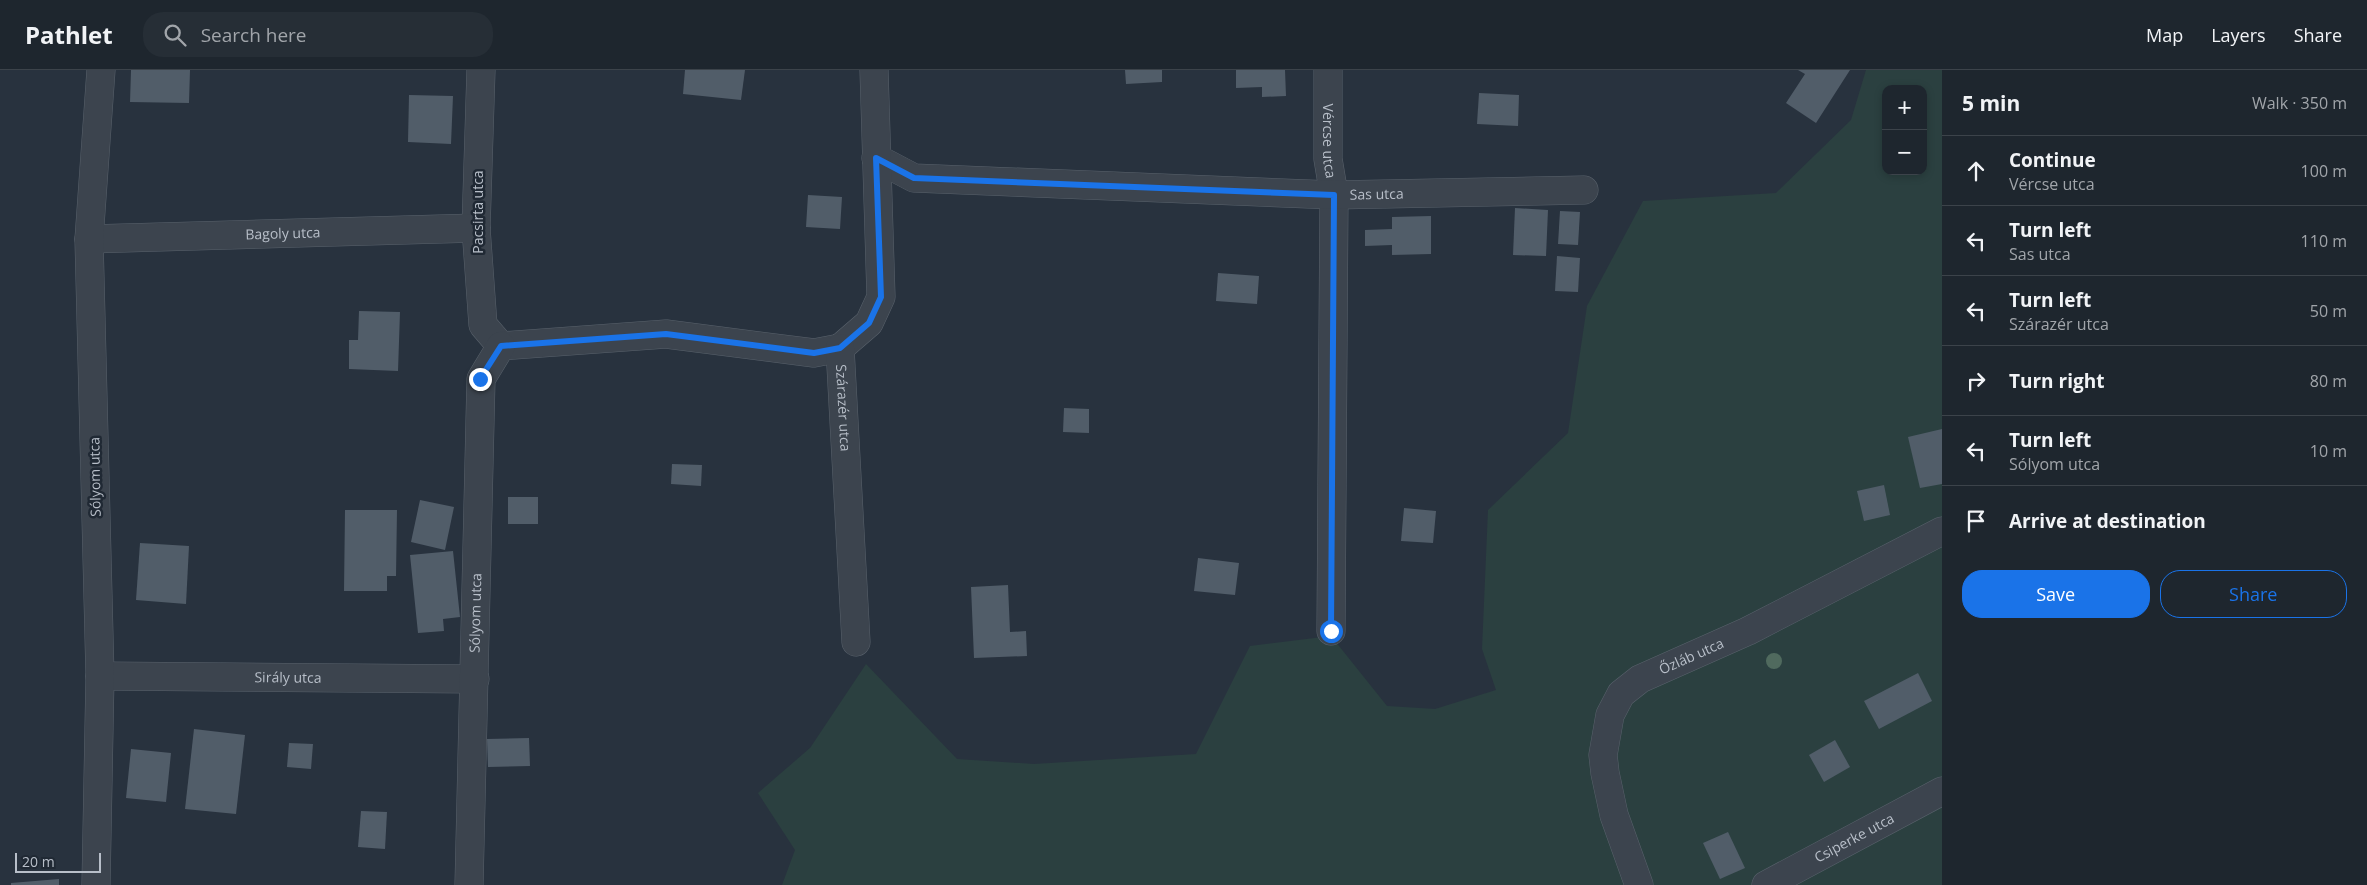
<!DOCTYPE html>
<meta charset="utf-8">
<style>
body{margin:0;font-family:"Open Sans",sans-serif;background:#262e36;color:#f1f3f6}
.controls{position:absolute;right:15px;top:15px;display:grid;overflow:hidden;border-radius:10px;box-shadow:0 2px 8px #0003}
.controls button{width:45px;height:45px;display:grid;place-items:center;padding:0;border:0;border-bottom:1px solid #3c434a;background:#1e262e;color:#f1f3f6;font:25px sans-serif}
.scale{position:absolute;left:15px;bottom:12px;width:86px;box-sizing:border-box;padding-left:5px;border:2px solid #b8bfc9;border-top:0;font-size:14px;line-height:18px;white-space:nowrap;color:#b8bfc9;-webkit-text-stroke:4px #202934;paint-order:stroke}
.stop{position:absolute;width:15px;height:15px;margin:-11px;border:4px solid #1a73e8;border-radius:50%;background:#fff}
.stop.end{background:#1a73e8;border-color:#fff;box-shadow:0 1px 5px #0008}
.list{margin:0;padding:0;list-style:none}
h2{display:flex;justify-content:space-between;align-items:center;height:65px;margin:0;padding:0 20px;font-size:21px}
h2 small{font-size:16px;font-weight:400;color:#a1a5aa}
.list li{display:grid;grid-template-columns:32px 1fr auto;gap:15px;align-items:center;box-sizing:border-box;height:70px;padding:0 20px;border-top:1px solid #3c434a}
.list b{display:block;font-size:19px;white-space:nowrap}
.list p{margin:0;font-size:16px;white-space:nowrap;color:#a1a5aa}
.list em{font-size:16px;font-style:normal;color:#a1a5aa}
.actions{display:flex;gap:10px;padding:15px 20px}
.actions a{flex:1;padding:11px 0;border:1px solid #1a73e8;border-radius:20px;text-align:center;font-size:18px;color:#1a73e8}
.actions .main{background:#1a73e8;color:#fff}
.icon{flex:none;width:28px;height:28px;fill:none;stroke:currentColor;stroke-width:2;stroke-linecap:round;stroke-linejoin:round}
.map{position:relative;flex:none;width:1942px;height:815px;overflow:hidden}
header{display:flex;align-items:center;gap:30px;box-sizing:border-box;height:70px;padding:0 25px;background:#1e262e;border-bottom:1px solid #3c434a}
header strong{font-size:24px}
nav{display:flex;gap:28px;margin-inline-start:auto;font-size:18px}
.search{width:350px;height:45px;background:#262e36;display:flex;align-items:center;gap:12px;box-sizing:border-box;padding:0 18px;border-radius:20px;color:#a1a5aa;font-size:19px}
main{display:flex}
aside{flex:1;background:#1e262e}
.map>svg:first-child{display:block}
.green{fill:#2b4040;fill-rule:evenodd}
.building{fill:#515d69}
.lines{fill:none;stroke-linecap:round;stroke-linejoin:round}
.minor-casing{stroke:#59626c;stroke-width:29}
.minor{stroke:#3c444e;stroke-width:28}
.tree{fill:#506a5e}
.route{stroke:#1a73e8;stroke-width:6}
.labels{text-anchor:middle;stroke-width:5;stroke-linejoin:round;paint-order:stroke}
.street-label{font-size:14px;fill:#b8bfc9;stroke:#202934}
</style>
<header>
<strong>Pathlet</strong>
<div class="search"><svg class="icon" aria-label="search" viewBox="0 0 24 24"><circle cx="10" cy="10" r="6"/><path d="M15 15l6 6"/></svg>Search here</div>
<nav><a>Map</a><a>Layers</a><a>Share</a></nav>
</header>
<main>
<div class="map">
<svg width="1942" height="815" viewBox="0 0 1942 815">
<rect width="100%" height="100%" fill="#28323e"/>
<!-- green -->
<path class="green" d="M 1866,0 L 1942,0 L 1942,815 L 782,815 L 795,780 L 758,723 L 810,678 L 866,594 L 957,689 L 1034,694 L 1196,684 L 1250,576 L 1331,566 L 1387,636 L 1435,639 L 1496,620 L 1482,579 L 1488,440 L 1568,363 L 1587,236 L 1643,131 L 1776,123 L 1851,50 ZM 1886,19 L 1923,19 L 1923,101 L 1886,101 Z"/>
<!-- building -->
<g class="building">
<polygon points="131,0 190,0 189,33 130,32"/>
<polygon points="685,0 745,0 741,30 683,24"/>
<polygon points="1125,0 1162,0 1162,12 1126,14"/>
<polygon points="1236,0 1285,0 1286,26 1262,27 1262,17 1236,18"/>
<polygon points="1798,0 1850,0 1816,53 1786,33 1805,4"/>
<polygon points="1479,23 1519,25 1518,56 1477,54"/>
<polygon points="409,25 453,26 451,74 408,72"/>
<polygon points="808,125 842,127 840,159 806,157"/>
<polygon points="1515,138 1548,140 1546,186 1513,185"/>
<polygon points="1560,141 1580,142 1578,175 1558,174"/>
<polygon points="1431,146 1431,184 1392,185 1392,175 1365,176 1365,160 1392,159 1392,147"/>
<polygon points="1557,186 1580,188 1578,222 1555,221"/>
<polygon points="1218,203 1259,206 1257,234 1216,231"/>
<polygon points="359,241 400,242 398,301 349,299 349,270 358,270"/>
<polygon points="1064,338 1089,339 1089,363 1063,362"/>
<polygon points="1942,359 1942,414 1920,418 1908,367"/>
<polygon points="672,394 702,395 701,416 671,414"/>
<polygon points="1884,415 1890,445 1864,451 1857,421"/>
<rect x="508" y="427" width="30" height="27"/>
<polygon points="420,430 454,437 445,480 411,472"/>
<polygon points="1404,438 1436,441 1433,473 1401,471"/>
<polygon points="345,440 397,440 396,506 387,506 387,521 344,521"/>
<polygon points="140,473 189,476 186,534 136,530"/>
<polygon points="453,481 460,547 443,549 444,561 418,563 410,485"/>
<polygon points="1198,488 1239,493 1235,525 1194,521"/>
<polygon points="1008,515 1010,562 1026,561 1027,586 974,588 971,517"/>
<polygon points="1918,603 1932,631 1879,659 1864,631"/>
<polygon points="194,659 245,665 236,744 185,739"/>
<polygon points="529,668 530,696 488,697 487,669"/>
<polygon points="1835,670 1850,697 1824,712 1809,685"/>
<polygon points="289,673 313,674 311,699 287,697"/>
<polygon points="131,679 171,683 166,732 126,728"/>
<polygon points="361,741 387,742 385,779 358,777"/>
<polygon points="1728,762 1745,798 1720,809 1703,773"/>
<polygon points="59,809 59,815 11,815 11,813"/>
</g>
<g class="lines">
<defs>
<g id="minor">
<polyline points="481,0 476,158 483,255 501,276"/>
<path id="s1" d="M 1328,0 L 1328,89 L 1334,125 L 1331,561"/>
<path id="s2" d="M 876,88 L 914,108 L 1334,125 L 1584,120"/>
<path id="s3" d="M 89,169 L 476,158"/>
<polyline points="501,276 666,264 814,283 840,278"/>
<polyline points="840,278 869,253 881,227 874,0"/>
<path id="s4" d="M 840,278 L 856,572"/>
<path id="s5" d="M 100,606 L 475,609"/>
<polyline points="96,815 100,606 89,169 101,0"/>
<path id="s6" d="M 469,815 L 481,309 L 501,276"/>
<path id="s7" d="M 1639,815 L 1614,745 L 1605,703 L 1603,685 L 1610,645 L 1621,624 L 1640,609 L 1748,561 L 1942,461"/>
<path id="s8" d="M 1766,815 L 1942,721"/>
</g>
</defs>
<!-- minor casing -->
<use href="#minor" class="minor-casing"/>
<!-- minor -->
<use href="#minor" class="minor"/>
</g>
<!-- trees -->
<circle class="tree" cx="1774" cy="591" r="8"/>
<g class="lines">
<!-- route -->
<polyline class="route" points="480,309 501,276 666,264 814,283 840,278 869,253 881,227 876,88 914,108 1334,125 1331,561"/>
</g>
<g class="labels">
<!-- street labels -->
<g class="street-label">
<text dy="5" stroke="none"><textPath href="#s1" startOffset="71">Vércse utca</textPath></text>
<text dy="5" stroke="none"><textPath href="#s2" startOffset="506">Sas utca</textPath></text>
<text transform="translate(478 142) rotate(-90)" y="5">Pacsirta utca</text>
<text dy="5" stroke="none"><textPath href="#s3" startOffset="194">Bagoly utca</textPath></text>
<text dy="5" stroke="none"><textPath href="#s4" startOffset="60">Szárazér utca</textPath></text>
<text transform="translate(95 407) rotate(-91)" y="5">Sólyom utca</text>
<text dy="5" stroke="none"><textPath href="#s6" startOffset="272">Sólyom utca</textPath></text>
<text dy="5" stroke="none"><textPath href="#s7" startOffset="280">Őzláb utca</textPath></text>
<text dy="5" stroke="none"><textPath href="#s5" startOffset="188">Sirály utca</textPath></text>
<text dy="5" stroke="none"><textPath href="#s8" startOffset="100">Csiperke utca</textPath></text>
</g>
</g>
</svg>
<div class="controls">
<button>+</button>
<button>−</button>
</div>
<div class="scale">20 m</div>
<div class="stop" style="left:1331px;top:561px"></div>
<div class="stop end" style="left:480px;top:309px"></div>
</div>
<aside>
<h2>5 min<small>Walk · 350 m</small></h2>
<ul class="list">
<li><svg class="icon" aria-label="ahead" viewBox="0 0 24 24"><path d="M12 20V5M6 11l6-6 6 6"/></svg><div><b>Continue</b><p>Vércse utca</p></div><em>100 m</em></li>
<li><svg class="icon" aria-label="left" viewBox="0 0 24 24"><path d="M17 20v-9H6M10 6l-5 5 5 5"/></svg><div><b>Turn left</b><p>Sas utca</p></div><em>110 m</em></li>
<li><svg class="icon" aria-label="left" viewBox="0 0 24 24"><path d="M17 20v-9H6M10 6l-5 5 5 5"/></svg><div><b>Turn left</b><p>Szárazér utca</p></div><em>50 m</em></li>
<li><svg class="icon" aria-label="right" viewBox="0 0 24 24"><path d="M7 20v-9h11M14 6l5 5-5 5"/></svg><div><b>Turn right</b></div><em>80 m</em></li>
<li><svg class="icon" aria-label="left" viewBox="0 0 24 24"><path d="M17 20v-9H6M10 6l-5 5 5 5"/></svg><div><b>Turn left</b><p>Sólyom utca</p></div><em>10 m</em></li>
<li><svg class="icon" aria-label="arrive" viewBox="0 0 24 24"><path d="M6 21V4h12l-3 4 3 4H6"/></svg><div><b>Arrive at destination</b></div></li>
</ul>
<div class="actions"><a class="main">Save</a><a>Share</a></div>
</aside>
</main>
